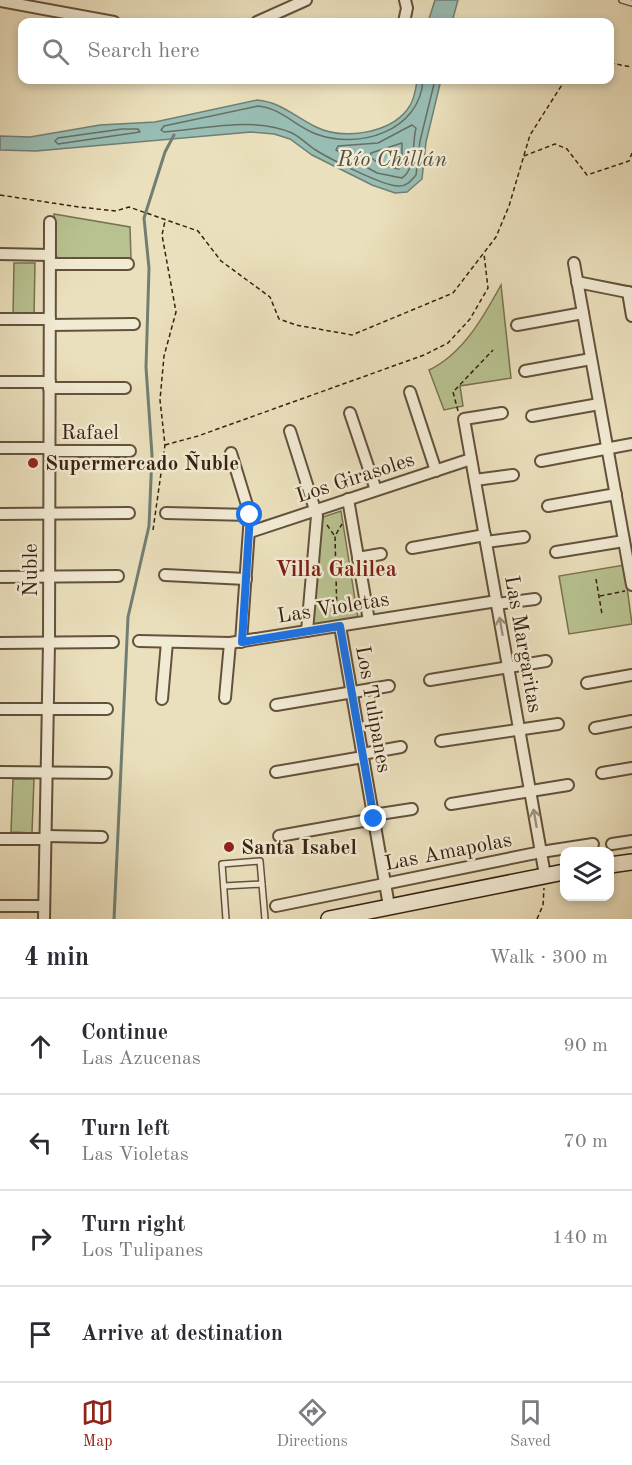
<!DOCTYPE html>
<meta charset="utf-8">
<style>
body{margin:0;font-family:"Old Standard TT",serif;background:#f2f2f3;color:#2b2b33}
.controls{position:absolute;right:18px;bottom:18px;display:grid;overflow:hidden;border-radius:12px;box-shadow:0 3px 9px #0003}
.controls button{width:54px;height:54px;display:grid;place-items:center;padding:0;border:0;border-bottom:2px solid #e1e1e2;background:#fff;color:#2b2b33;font:30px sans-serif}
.stop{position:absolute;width:18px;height:18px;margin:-14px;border:4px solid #1a73e8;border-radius:50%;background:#fff}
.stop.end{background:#1a73e8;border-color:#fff;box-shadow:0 2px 6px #0008}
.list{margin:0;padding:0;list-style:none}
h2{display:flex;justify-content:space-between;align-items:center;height:78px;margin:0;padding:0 24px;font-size:26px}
h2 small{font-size:20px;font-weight:400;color:#7c7c81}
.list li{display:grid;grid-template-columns:39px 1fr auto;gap:18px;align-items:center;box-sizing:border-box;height:96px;padding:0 24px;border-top:2px solid #e1e1e2}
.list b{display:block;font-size:22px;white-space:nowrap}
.list p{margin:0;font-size:20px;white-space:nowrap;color:#7c7c81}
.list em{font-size:20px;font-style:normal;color:#7c7c81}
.icon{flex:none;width:33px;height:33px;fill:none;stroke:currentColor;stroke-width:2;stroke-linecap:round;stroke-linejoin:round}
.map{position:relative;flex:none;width:632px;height:919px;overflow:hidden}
.search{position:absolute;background:#fff;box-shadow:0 3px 9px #0003;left:18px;right:18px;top:18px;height:66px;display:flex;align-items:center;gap:15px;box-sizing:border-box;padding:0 21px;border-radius:12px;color:#7c7c81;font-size:22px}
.sheet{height:462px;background:#fff}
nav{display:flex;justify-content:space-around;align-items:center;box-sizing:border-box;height:84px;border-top:2px solid #e1e1e2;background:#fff;font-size:16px;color:#7c7c81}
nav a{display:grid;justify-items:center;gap:3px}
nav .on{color:#8f2418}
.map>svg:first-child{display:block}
.green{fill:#b8c290;stroke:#787250;stroke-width:1.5}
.water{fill:#98bdb4;stroke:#717f73;stroke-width:1.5}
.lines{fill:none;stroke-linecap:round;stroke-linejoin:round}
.shore{stroke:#686f62;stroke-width:1.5}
.stream{stroke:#717f73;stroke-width:3}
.service-casing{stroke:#64513c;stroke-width:8}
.minor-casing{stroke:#64513c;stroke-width:14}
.secondary-casing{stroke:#372111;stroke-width:18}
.path{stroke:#372111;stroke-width:1.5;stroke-dasharray:4.5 3;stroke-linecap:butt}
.service{stroke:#f2ebd4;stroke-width:5}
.minor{stroke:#f2ebd4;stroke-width:10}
.secondary{stroke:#f2ebd4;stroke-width:15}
.oneway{stroke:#9e907c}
.route{stroke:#1a73e8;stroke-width:8}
.poi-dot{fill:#8f2418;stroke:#f2ebd4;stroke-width:2}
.labels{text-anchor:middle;stroke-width:5;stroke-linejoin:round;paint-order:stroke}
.street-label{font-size:21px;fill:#372111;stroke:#f2ebd4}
.poi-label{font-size:21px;font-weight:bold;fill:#372111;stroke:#f2ebd4;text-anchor:start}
.water-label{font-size:22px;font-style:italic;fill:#545042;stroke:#f2ebd4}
.neighbourhood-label{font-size:22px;font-weight:bold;fill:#7a1f14;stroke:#f2ebd4}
</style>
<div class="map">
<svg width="632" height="919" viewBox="0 0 632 919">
<rect width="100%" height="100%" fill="#ebe0bd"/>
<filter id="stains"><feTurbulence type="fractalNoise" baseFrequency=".00333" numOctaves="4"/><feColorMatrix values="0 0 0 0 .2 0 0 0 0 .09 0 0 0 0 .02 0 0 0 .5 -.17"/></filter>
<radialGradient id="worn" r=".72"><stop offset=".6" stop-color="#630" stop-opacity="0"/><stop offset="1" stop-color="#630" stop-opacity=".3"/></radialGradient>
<!-- green -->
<g class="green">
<polygon points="54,214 130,227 131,258 58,258 55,255"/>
<polygon points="14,263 35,263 34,316 13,316"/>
<path d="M 501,285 L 511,378 L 460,386 L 463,406 L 444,410 L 429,370 C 463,354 484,316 501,285 Z"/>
<polygon points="341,511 358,618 311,625 323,517"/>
<polygon points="624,565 632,624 569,634 559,576"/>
<polygon points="13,779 34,779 32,833 11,832"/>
</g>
<!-- water -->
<g class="water">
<polygon points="435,0 458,0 452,22 428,22"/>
<path d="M 417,80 L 441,80 L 426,142 L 422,179 L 407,192 L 395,193 L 372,185 L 312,155 L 290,139 L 274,134 L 251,132 L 36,151 L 0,150 L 0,136 L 30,137 L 100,125 L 155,122 L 257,100 C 281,102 295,117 316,127 C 342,140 388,134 407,110 C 413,103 416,89 417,80 Z"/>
</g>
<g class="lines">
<!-- shore -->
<g class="shore">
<path d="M 423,80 C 420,131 359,150 316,134 C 295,126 281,108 258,106 L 164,126 L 161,130 L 164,132 C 204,129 254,116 292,133 C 300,137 307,144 314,149 C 328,158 383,186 398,186 C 406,187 411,181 416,175 L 420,141 L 435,80"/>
<path d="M 412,125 L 416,128 C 412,143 416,169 402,178 L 377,173 L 336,150 L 338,146 L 378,143 Z"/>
<polygon points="122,129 138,129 140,132 58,144 55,141 58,138"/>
<polygon points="402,143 402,163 399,169 381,165 370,157 371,153"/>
</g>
<!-- stream -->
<polyline class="stream" points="114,919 128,617 149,526 152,455 146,367 149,268 144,218 165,152 174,135"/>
<defs>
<g id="service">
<polyline points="622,0 632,3"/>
<polyline points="224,886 262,884"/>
<polyline points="226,919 222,864 260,861 265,919"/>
</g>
<g id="minor">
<polyline points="0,1 114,22"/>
<polyline points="257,22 306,0"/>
<polyline points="404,22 407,8 405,0"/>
<polyline points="0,254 50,255"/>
<polyline points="574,263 632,585"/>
<polyline points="50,264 128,264"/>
<polyline points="577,282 632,293"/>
<polyline points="628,292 632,316"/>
<polyline points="0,319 50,319"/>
<polyline points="50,325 134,324"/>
<polyline points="517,325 583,313"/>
<polyline points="525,371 591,359"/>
<polyline points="0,382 50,382"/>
<polyline points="49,388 125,388"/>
<polyline points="410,392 436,471"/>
<polyline points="350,413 376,490"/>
<polyline points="502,413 464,419 545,875"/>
<polyline points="532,416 599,404"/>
<polyline points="290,431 317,516 307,631"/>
<polyline points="0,448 49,448"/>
<polyline points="49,451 130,451"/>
<polyline points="231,453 250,515 241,642"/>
<polyline points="541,461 632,444"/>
<polyline points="475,480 513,475"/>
<polyline points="348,499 369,621"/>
<polyline points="548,506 616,494"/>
<polyline points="166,513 250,515"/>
<polyline points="0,514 129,513"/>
<polyline points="250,532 471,459"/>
<polyline points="486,542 524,537"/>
<polyline points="412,548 485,535"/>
<polyline points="556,552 624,541"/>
<polyline points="358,558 381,554"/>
<polyline points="165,575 246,579"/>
<polyline points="0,577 118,576"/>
<polyline points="497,604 535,599"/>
<polyline points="340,626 389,906"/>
<polyline points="139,641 230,643 497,601"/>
<polyline points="0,643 113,642"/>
<polyline points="430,680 546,661"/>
<polyline points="587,683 632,675"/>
<polyline points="225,698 230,643"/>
<polyline points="162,699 167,642"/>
<polyline points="276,705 389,686"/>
<polyline points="0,709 107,709"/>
<polyline points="595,728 632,721"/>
<polyline points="441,741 558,724"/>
<polyline points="362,754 401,747"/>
<polyline points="0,772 106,773"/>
<polyline points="276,772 363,757"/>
<polyline points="602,773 632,768"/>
<polyline points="451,804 568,785"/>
<polyline points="373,815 412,809"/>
<polyline points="46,836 102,837"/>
<polyline points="279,836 374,819"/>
<polyline points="0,839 46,839"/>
<polyline points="612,844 632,841"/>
<polyline points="0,906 44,906"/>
<polyline points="276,906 541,852 593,844"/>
<polyline points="44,919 49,643 50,222"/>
</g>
<g id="secondary">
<polyline points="610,865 632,862"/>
<polyline points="329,919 564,872"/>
</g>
</defs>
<!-- service casing -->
<use href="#service" class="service-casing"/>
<!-- minor casing -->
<use href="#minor" class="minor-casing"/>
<!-- secondary casing -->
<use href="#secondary" class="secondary-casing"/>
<!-- path -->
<g class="path">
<polyline points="610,63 632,67"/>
<polyline points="524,156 555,144 567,149 587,175 629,161 632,153"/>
<polyline points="0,195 79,207 116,211 129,207 198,231 221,261 270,297 279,319 296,325 352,335 453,293 496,237 509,206 530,135 565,80"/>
<polyline points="458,411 453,392 493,350"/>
<polyline points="165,445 198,436 424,355 448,343 470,319 488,288 484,254"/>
<polyline points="327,525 334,535"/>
<polyline points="153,530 165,445 160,400 164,356 176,312 162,235 165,221"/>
<polyline points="596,579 602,614"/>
<polyline points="600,596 625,591"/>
<polyline points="337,616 335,536 342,524"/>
<polyline points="537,919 543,905 544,888"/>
</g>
<!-- service -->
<use href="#service" class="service"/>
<!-- minor -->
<use href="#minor" class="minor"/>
<!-- secondary -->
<use href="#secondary" class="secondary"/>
</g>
<!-- one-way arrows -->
<defs><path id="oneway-shaft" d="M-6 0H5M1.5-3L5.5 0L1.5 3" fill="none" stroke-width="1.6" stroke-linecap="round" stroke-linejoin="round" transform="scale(1.5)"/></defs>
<g class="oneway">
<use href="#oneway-shaft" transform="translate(501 626) rotate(-100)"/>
<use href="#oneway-shaft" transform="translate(535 818) rotate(-100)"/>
</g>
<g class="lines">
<!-- route -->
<polyline class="route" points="250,515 242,642 340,626 374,819"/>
</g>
<!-- markers -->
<g class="poi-dot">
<circle cx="33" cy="463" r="6"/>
<circle cx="229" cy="847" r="6"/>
</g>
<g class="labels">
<!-- street labels -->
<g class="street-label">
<text x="90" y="439">Rafael</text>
<text transform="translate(355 477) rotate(-18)" y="7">Los Girasoles</text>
<text transform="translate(30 570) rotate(-90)" y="7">Ñuble</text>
<text transform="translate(333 607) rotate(-9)" y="7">Las Violetas</text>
<text transform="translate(524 644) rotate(80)" y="7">Las Margaritas</text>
<text transform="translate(374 709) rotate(80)" y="7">Los Tulipanes</text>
<text transform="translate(448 851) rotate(-11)" y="7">Las Amapolas</text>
</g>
<!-- poi labels -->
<g class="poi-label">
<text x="45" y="470">Supermercado Ñuble</text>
<text x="241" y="854">Santa Isabel</text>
</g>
<!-- water labels -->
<g class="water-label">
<text x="392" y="166">Río Chillán</text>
</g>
<!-- neighbourhood labels -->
<g class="neighbourhood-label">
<text x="336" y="576">Villa Galilea</text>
</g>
</g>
<rect width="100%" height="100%" filter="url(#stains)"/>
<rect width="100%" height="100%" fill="url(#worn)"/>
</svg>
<div class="controls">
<button><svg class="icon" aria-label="layers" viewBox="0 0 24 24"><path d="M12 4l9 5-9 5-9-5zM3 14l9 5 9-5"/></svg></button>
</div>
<div class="stop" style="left:250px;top:515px"></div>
<div class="stop end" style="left:374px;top:819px"></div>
<div class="search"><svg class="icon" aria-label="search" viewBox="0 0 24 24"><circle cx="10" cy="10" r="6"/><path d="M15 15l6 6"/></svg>Search here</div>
</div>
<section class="sheet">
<h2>4 min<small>Walk · 300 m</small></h2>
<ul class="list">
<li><svg class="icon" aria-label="ahead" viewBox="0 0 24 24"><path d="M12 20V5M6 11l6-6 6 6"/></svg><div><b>Continue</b><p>Las Azucenas</p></div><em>90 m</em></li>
<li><svg class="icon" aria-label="left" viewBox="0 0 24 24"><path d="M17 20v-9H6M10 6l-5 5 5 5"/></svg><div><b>Turn left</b><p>Las Violetas</p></div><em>70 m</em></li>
<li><svg class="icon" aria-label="right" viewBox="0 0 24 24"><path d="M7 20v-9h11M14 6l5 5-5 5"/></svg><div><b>Turn right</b><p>Los Tulipanes</p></div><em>140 m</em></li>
<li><svg class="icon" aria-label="arrive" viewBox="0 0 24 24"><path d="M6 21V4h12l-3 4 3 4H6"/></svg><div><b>Arrive at destination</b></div></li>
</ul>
</section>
<nav>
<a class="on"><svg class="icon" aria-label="map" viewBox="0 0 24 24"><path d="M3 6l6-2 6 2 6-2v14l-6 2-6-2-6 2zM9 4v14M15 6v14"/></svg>Map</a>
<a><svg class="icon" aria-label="directions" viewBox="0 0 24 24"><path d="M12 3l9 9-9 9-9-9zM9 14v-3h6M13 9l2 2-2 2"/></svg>Directions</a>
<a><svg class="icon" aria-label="saved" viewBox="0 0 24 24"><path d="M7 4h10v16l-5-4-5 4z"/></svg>Saved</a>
</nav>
